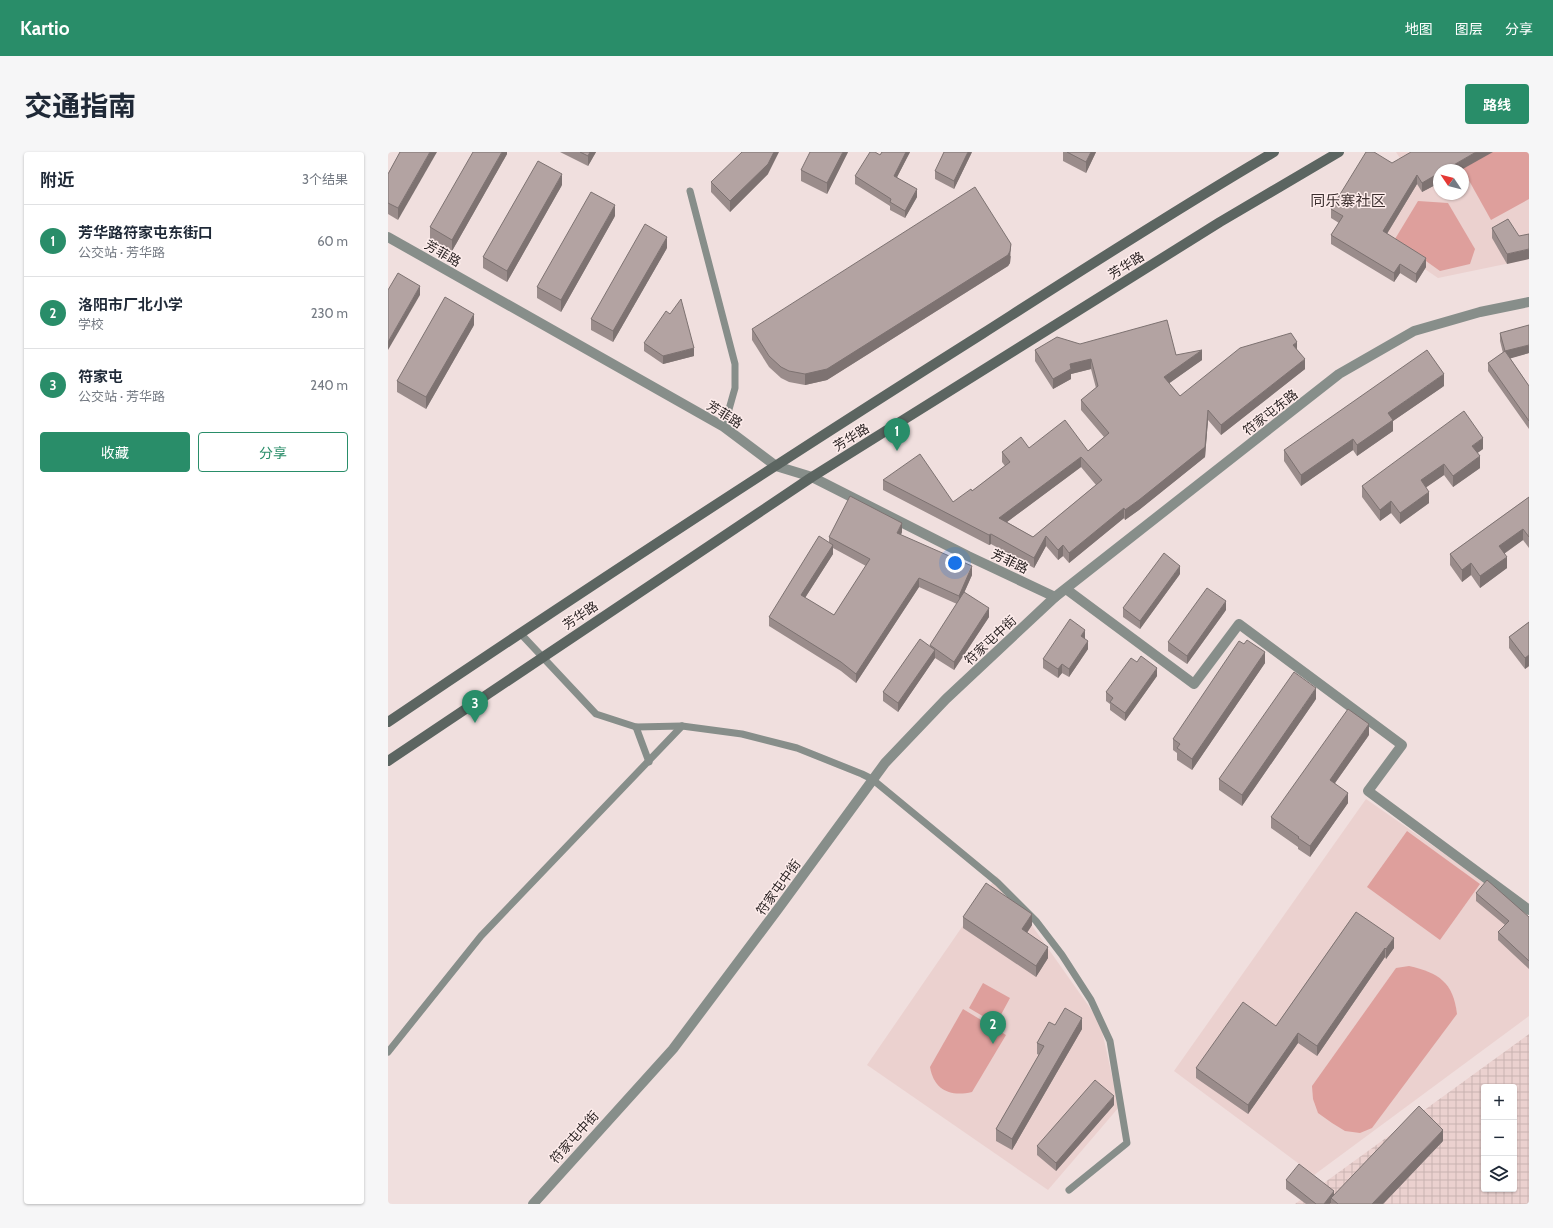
<!DOCTYPE html>
<html lang="zh">
<meta charset="utf-8">
<style>
body{margin:0;font-family:Cabin,"Noto Sans SC",sans-serif;background:#f6f6f7;color:#1f2937}
.controls{position:absolute;right:12px;bottom:12px;display:grid;overflow:hidden;border-radius:4px;box-shadow:0 1px 3px #0004}
.controls button{width:36px;height:36px;display:grid;place-items:center;padding:0;border:0;border-bottom:1px solid #e0e1e3;background:#fff;color:#1f2937;font:20px sans-serif}
.compass{position:absolute;left:1045px;top:12px;width:36px;height:36px;border-radius:50%;background:#fff;box-shadow:0 1px 3px #0004;rotate:305deg}
.you{position:absolute;left:567px;top:411px;width:14px;height:14px;margin:-10px;border:3px solid #fff;border-radius:50%;background:#1a73e8;box-shadow:0 0 0 6px #1a73e833}
.badge{display:grid;place-items:center;width:26px;height:26px;border-radius:50%;background:#298d69;color:#fff;font-size:13px;font-weight:700}
.pin{position:absolute;translate:-50% -33px;filter:drop-shadow(0 1px 2px #0008)}
.pin::after{content:'';position:absolute;top:21px;width:14px;height:12px;background:inherit;clip-path:polygon(0 0,100% 0,50% 100%)}
.list{margin:0;padding:0;list-style:none}
h2{display:flex;justify-content:space-between;align-items:center;height:52px;margin:0;padding:0 16px;font-size:17px}
h2 small{font-size:13px;font-weight:400;color:#747a83}
.list li{display:grid;grid-template-columns:26px 1fr auto;gap:12px;align-items:center;box-sizing:border-box;height:72px;padding:0 16px;border-top:1px solid #e0e1e3}
.list b{display:block;font-size:15px;white-space:nowrap}
.list p{margin:0;font-size:13px;white-space:nowrap;color:#747a83}
.list em{font-size:13px;font-style:normal;color:#747a83}
.actions{display:flex;gap:8px;padding:12px 16px}
.actions a{flex:1;padding:9px 0;border:1px solid #298d69;border-radius:4px;text-align:center;font-size:14px;color:#298d69}
.actions .main{background:#298d69;color:#fff}
.icon{flex:none;width:22px;height:22px;fill:none;stroke:currentColor;stroke-width:2;stroke-linecap:round;stroke-linejoin:round}
.map{position:relative;flex:none;width:1141px;height:1052px;overflow:hidden;border-radius:4px}
header{display:flex;align-items:center;gap:24px;box-sizing:border-box;height:56px;padding:0 20px;background:#298d69;color:#fff}
header strong{font-size:19px}
nav{display:flex;gap:22px;margin-inline-start:auto;font-size:14px}
.intro{display:flex;align-items:center;justify-content:space-between;box-sizing:border-box;height:96px;padding:0 24px}
h1{margin:0;font-size:28px}
.button{padding:10px 18px;border-radius:4px;background:#298d69;color:#fff;font-size:14px;font-weight:700}
main{display:flex;gap:24px;padding:0 24px}
aside{flex:1;background:#fff;border-radius:4px;box-shadow:0 1px 3px #0004}
.map>svg:first-child{display:block}
.built{fill:#ebd1cf;fill-rule:evenodd}
.industrial{fill:url(#industrial-grid);fill-rule:evenodd}
.grass{fill:#de9f9c}
.lines{fill:none;stroke-linecap:round;stroke-linejoin:round}
.service{stroke:#878e8a;stroke-width:7}
.minor{stroke:#878e8a;stroke-width:10}
.secondary{stroke:#5c6561;stroke-width:10}
.wall{fill:#9a8c8b;fill-rule:evenodd}
.shaded-wall{fill:#7d7271}
.building{fill:#b3a3a2;stroke:#7d7271;fill-rule:evenodd}
.labels{text-anchor:middle;stroke-width:3;stroke-linejoin:round;paint-order:stroke}
.street-label{font-size:13px;fill:#251e1e;stroke:#fdeceb}
.quarter-label{font-size:15px;fill:#3c2f2f;stroke:#fdeceb}
</style>
<header>
<strong>Kartio</strong>
<nav><a>地图</a><a>图层</a><a>分享</a></nav>
</header>
<div class="intro"><h1>交通指南</h1><a class="button">路线</a></div>
<main>
<aside>
<h2>附近<small>3个结果</small></h2>
<ul class="list">
<li><span class="badge">1</span><div><b>芳华路符家屯东街口</b><p>公交站 · 芳华路</p></div><em>60 m</em></li>
<li><span class="badge">2</span><div><b>洛阳市厂北小学</b><p>学校</p></div><em>230 m</em></li>
<li><span class="badge">3</span><div><b>符家屯</b><p>公交站 · 芳华路</p></div><em>240 m</em></li>
</ul>
<div class="actions"><a class="main">收藏</a><a>分享</a></div>
</aside>
<div class="map">
<svg width="1141" height="1052" viewBox="0 0 1141 1052">
<defs>
<pattern id="industrial-grid" width="8" height="8" patternUnits="userSpaceOnUse"><rect width="8" height="8" fill="#ebd1cf"/><path d="M0 4h8M4 0v8" fill="none" stroke="#c9b3b1"/></pattern>
</defs>
<rect width="100%" height="100%" fill="#f0dfde"/>
<!-- built -->
<g class="built">
<path d="M 1008,0 L 1141,0 L 1141,107 L 1050,126 L 994,88 L 1015,11 ZM 1051,18 L 1075,18 L 1075,42 L 1051,42 Z"/>
<polygon points="978,647 1097,730 1141,766 1141,864 926,1023 786,919"/>
<polygon points="609,724 712,870 731,955 660,1038 479,913"/>
</g>
<!-- industrial -->
<path class="industrial" d="M 1141,882 L 1141,1052 L 907,1052 ZM 1096,935 L 1126,935 L 1126,1037 L 1096,1037 Z"/>
<!-- grass -->
<g class="grass">
<polygon points="1103,0 1141,0 1141,47 1103,68 1074,16"/>
<polygon points="1030,49 1060,51 1087,97 1082,112 1052,119 1007,87"/>
<polygon points="1019,679 1092,732 1052,788 979,735"/>
<path d="M 1021,814 C 1051,821 1065,830 1069,862 L 984,976 L 972,981 L 957,979 L 944,971 L 930,961 L 925,947 L 924,934 L 1008,816 Z"/>
<polygon points="595,831 622,846 608,872 581,856"/>
<path d="M 575,857 L 618,883 L 584,940 C 562,945 546,938 542,915 Z"/>
</g>
<g class="lines">
<!-- service -->
<g class="service">
<polyline points="302,39 347,212 347,236 336,275"/>
<polyline points="132,481 208,562 248,575 294,574 354,582 409,596 474,622 484,627 610,731 648,769 674,803 703,848 722,889 739,991 681,1038"/>
<polyline points="248,575 261,610"/>
<polyline points="0,900 93,784 294,574"/>
</g>
<!-- minor -->
<g class="minor">
<polyline points="0,85 336,275 388,314 424,325 580,404 667,445"/>
<polyline points="678,437 806,532 851,472 1014,593 980,639 1141,758"/>
<polyline points="145,1052 285,897 390,757 497,611 558,547 667,445 951,222 1026,179 1092,160 1141,150"/>
</g>
<!-- secondary -->
<g class="secondary">
<path d="M 0,570 C 196,438 394,308 594,182 C 691,120 787,58 886,0"/>
<polyline points="0,609 424,325 832,70 951,0"/>
</g>
</g>
<!-- wall -->
<g class="wall">
<polygon points="12,0 10,68 0,62 0,22"/>
<polygon points="119,0 119,2 64,99 42,87 42,75"/>
<polygon points="172,0 208,0 200,14"/>
<polygon points="460,0 439,42 413,29 413,18"/>
<polygon points="494,0 522,0 509,25 529,45 517,66 502,58 502,54 467,32 467,24 492,3"/>
<polygon points="584,0 566,37 547,27 547,19"/>
<polygon points="675,0 708,0 698,21 675,9"/>
<polygon points="1004,11 1051,18 1051,31 1034,40 1029,32 999,82 1038,115 1028,131 1012,121 1006,130 943,92 943,83 951,71 943,66 943,57"/>
<polygon points="380,22 342,60 323,40 323,30"/>
<polygon points="174,33 119,130 95,116 95,105"/>
<polygon points="227,64 173,160 149,146 149,135"/>
<polygon points="1120,67 1119,112 1104,86 1104,76"/>
<polygon points="279,96 225,190 203,178 203,167"/>
<polygon points="623,104 622,111 620,114 439,228 417,233 401,230 393,226 381,215 364,188 364,177"/>
<polygon points="86,173 38,257 9,240 9,229"/>
<polygon points="1112,181 1141,201 1122,206 1141,234 1141,277 1100,219 1100,211 1115,201 1112,189"/>
<polygon points="256,191 306,204 275,212 256,199"/>
<path d="M 692,192 L 788,203 L 814,208 L 781,231 L 792,244 L 909,198 L 917,217 L 833,283 L 820,268 L 817,305 L 751,358 L 737,368 L 736,366 L 681,411 L 675,404 L 670,408 L 658,394 L 646,416 L 603,392 L 601,393 L 495,338 L 495,328 L 565,350 L 584,339 L 617,314 L 614,310 L 614,300 L 641,296 L 700,299 L 716,285 L 693,258 L 693,248 L 708,236 L 703,217 L 683,222 L 683,227 L 665,237 L 647,209 L 647,198 ZM 693,315 L 708,333 L 645,385 L 619,370 Z"/>
<polygon points="1056,234 1005,269 1005,279 969,304 965,298 913,334 896,309 896,298"/>
<polygon points="1095,297 1089,301 1092,316 1065,335 1056,323 1038,335 1041,351 1012,372 1003,361 992,369 974,345 974,334"/>
<polygon points="1141,345 1141,396 1135,388 1116,402 1119,416 1092,436 1083,423 1074,430 1062,413 1062,402"/>
<path d="M 514,380 L 513,383 L 584,423 L 576,441 L 601,465 L 566,518 L 547,506 L 510,560 L 495,549 L 495,540 L 542,494 L 569,452 L 531,435 L 468,531 L 453,519 L 381,474 L 381,465 L 441,390 L 441,385 ZM 445,396 L 478,414 L 446,463 L 417,446 L 445,402 Z"/>
<polygon points="792,422 752,477 735,465 735,456"/>
<polygon points="838,458 799,512 780,499 780,490"/>
<polygon points="1141,470 1141,514 1137,517 1121,496 1121,485"/>
<polygon points="697,486 697,487 700,497 681,525 674,521 670,526 655,516 655,507"/>
<polygon points="856,492 877,511 804,618 789,608 789,601 785,598 785,587"/>
<polygon points="769,524 737,569 722,558 722,552 718,549 718,540"/>
<polygon points="928,547 854,654 831,638 831,627"/>
<polygon points="981,583 947,631 960,651 922,705 910,697 910,695 883,676 883,665"/>
<polygon points="1088,741 1141,765 1141,817 1110,788 1110,780 1117,773 1088,749"/>
<polygon points="968,760 1006,796 998,807 997,805 929,904 910,891 860,962 808,926 808,916 888,874"/>
<polygon points="575,765 644,773 639,781 660,806 648,825 575,776"/>
<polygon points="667,873 694,877 624,998 608,989 608,977 651,903 649,902 649,891"/>
<polygon points="726,953 668,1019 649,1003 649,994"/>
<polygon points="1055,989 995,1052 943,1052 943,1051 942,1052 918,1052 898,1037 898,1028 946,1043"/>
</g>
<!-- shaded-wall -->
<g class="shaded-wall">
<polygon points="42,0 49,0 10,68 10,56"/>
<polygon points="114,0 119,0 119,2 64,99 64,88"/>
<polygon points="202,0 208,0 200,14 200,4"/>
<polygon points="386,0 391,0 380,22 342,60 342,49"/>
<polygon points="455,0 460,0 439,42 439,31"/>
<polygon points="518,0 522,0 506,31 506,24"/>
<polygon points="580,0 584,0 566,37 566,29"/>
<polygon points="703,0 708,0 698,21 698,10"/>
<polygon points="1088,0 1105,0 1073,18 1057,18"/>
<polygon points="1051,21 1051,31 1034,40 1034,31"/>
<polygon points="174,22 174,33 119,130 119,119"/>
<polygon points="1029,23 1029,32 995,88 995,79"/>
<polygon points="529,37 529,45 517,66 517,59"/>
<polygon points="227,53 227,64 173,160 173,148"/>
<polygon points="279,85 279,96 225,190 225,179"/>
<polygon points="623,92 622,111 620,114 439,228 417,233 417,222"/>
<polygon points="1141,97 1141,107 1119,112 1119,102"/>
<polygon points="1038,106 1038,115 1028,131 1028,122"/>
<polygon points="1012,112 1012,121 1006,130 1006,121"/>
<polygon points="32,134 32,143 0,198 0,190"/>
<polygon points="86,162 86,173 38,257 38,245"/>
<polygon points="909,190 909,200 905,193"/>
<polygon points="1141,193 1141,201 1117,208 1117,199"/>
<polygon points="306,196 306,204 275,212 275,204"/>
<polygon points="814,198 814,208 776,235 776,225"/>
<polygon points="703,207 703,217 683,222 683,227 665,237 665,227 682,212"/>
<polygon points="917,207 917,217 833,283 833,273"/>
<polygon points="1056,222 1056,234 1005,269 1005,279 969,304 969,293 1000,261"/>
<polygon points="820,258 820,268 817,305 751,358 737,368 737,358"/>
<polygon points="1095,286 1095,297 1084,305 1084,294"/>
<polygon points="965,287 965,298 913,334 913,323"/>
<polygon points="1092,304 1092,316 1065,335 1065,324"/>
<polygon points="693,305 693,315 611,376 611,366"/>
<polygon points="1056,312 1056,323 1033,339 1033,328"/>
<polygon points="1041,340 1041,351 1012,372 1012,361"/>
<polygon points="1003,349 1003,361 992,369 992,358"/>
<polygon points="736,356 736,366 681,411 681,401"/>
<polygon points="514,371 514,380 509,390 509,381"/>
<polygon points="1135,377 1135,388 1111,405 1111,394"/>
<polygon points="603,382 603,392 601,393 601,383"/>
<polygon points="658,384 658,394 646,416 646,406"/>
<polygon points="445,393 445,402 413,452 413,443"/>
<polygon points="675,393 675,404 670,408 670,398"/>
<polygon points="1119,405 1119,416 1092,436 1092,424"/>
<polygon points="1083,411 1083,423 1074,430 1074,418"/>
<polygon points="584,414 584,423 571,452 571,444"/>
<polygon points="792,414 792,422 752,477 752,469"/>
<polygon points="531,426 531,435 468,531 468,522"/>
<polygon points="838,449 838,458 799,512 799,504"/>
<polygon points="601,456 601,465 566,518 566,510"/>
<polygon points="697,478 697,486 693,493 693,484"/>
<polygon points="700,489 700,497 681,525 681,517"/>
<polygon points="547,498 547,506 510,560 510,551"/>
<polygon points="877,500 877,511 804,618 804,607"/>
<polygon points="1141,503 1141,514 1137,517 1137,506"/>
<polygon points="674,512 674,521 670,526 670,517"/>
<polygon points="769,516 769,524 737,569 737,561"/>
<polygon points="928,536 928,547 854,654 854,643"/>
<polygon points="981,572 981,583 942,638 942,628"/>
<polygon points="960,641 960,651 922,705 922,694"/>
<polygon points="644,762 644,773 634,788 634,777"/>
<polygon points="1006,786 1006,796 998,807 998,797"/>
<polygon points="660,795 660,806 648,825 648,814"/>
<polygon points="997,796 997,805 929,904 929,894"/>
<polygon points="694,866 694,877 624,998 624,987"/>
<polygon points="910,881 910,891 860,962 860,953"/>
<polygon points="726,944 726,953 668,1019 668,1011"/>
<polygon points="1055,978 1055,989 995,1052 984,1052"/>
<polygon points="946,1039 946,1047 943,1046 943,1051 942,1052 936,1052"/>
</g>
<!-- building -->
<g class="building">
<polygon points="12,0 42,0 10,56 0,51 0,22"/>
<polygon points="85,0 114,0 64,88 42,75"/>
<polygon points="192,0 202,0 200,4"/>
<polygon points="354,0 386,0 380,12 342,49 323,30"/>
<polygon points="422,0 455,0 439,31 413,18"/>
<polygon points="482,0 487,0 492,3 494,0 518,0 506,24 529,37 517,59 502,50 503,47 467,24"/>
<polygon points="556,0 580,0 566,29 547,19"/>
<polygon points="679,0 703,0 698,10"/>
<polygon points="978,0 986,0 1004,11 1023,0 1088,0 1057,18 1051,18 1051,21 1034,31 1029,23 995,79 1038,106 1028,122 1012,112 1006,121 943,83 955,64 943,57"/>
<polygon points="150,9 174,22 119,119 95,105"/>
<polygon points="587,35 623,92 622,99 620,103 439,217 417,222 401,219 393,215 381,204 364,177"/>
<polygon points="203,40 227,53 173,148 149,135"/>
<polygon points="1120,67 1131,84 1141,82 1141,97 1119,102 1104,76"/>
<polygon points="257,72 279,85 225,179 203,167"/>
<polygon points="10,121 32,134 0,190 0,138"/>
<polygon points="57,145 86,162 38,245 9,229"/>
<polygon points="293,147 306,196 275,204 256,191 278,159 282,162"/>
<path d="M 779,168 L 788,203 L 814,198 L 776,225 L 792,244 L 852,196 L 903,181 L 909,190 L 905,193 L 917,207 L 833,273 L 820,258 L 817,295 L 751,348 L 737,358 L 736,356 L 681,401 L 675,393 L 670,398 L 658,384 L 646,406 L 603,382 L 601,383 L 495,328 L 532,302 L 565,350 L 583,337 L 584,339 L 622,310 L 614,300 L 633,285 L 641,296 L 677,268 L 700,299 L 721,281 L 693,248 L 710,234 L 703,207 L 682,212 L 683,217 L 665,227 L 647,198 L 669,185 L 692,192 ZM 693,305 L 714,328 L 645,385 L 611,366 Z"/>
<polygon points="1141,173 1141,193 1117,199 1112,181"/>
<polygon points="1039,198 1056,222 1000,261 1005,268 969,293 965,287 913,323 896,298"/>
<polygon points="1117,199 1141,234 1141,269 1100,211"/>
<polygon points="1076,259 1095,286 1084,294 1092,304 1065,324 1056,312 1033,328 1041,340 1012,361 1003,349 992,358 974,334"/>
<polygon points="462,344 514,371 509,381 584,414 571,444 531,426 468,522 453,510 381,465 431,384 445,393 413,443 446,463 482,407 441,385"/>
<polygon points="1141,345 1141,385 1135,377 1111,394 1119,405 1092,424 1083,411 1074,418 1062,402"/>
<polygon points="776,401 792,414 752,469 735,456"/>
<polygon points="819,436 838,449 799,504 780,490"/>
<polygon points="576,440 601,456 566,510 542,493"/>
<polygon points="682,467 697,478 693,484 700,489 681,517 674,512 670,517 655,507"/>
<polygon points="1141,470 1141,503 1137,506 1121,485"/>
<polygon points="532,487 547,498 510,551 495,540"/>
<polygon points="859,488 877,500 804,607 789,596 792,592 785,587 851,489 856,492"/>
<polygon points="753,504 769,516 737,561 722,550 725,546 718,540 743,506 749,510"/>
<polygon points="906,520 928,536 854,643 831,627"/>
<polygon points="960,557 981,572 942,628 960,641 922,694 910,686 911,685 883,665"/>
<polygon points="1099,728 1141,765 1141,809 1110,780 1121,769 1088,741"/>
<polygon points="598,731 644,762 634,777 660,795 648,814 575,765"/>
<polygon points="968,760 1006,786 998,797 997,796 929,894 910,881 860,953 808,916 855,850 888,874"/>
<polygon points="677,856 694,866 624,987 608,977 656,894 649,891 661,870 667,873"/>
<polygon points="707,928 726,944 668,1011 649,994"/>
<polygon points="1031,954 1055,978 984,1052 950,1052 943,1046"/>
<polygon points="911,1012 946,1039 936,1052 928,1052 898,1028"/>
</g>
<g class="labels">
<!-- street labels -->
<g class="street-label">
<text transform="translate(55 101) rotate(30)" y="5">芳菲路</text>
<text transform="translate(738 113) rotate(-32)" y="5">芳华路</text>
<text transform="translate(882 260) rotate(-38)" y="5">符家屯东路</text>
<text transform="translate(337 262) rotate(32)" y="5">芳菲路</text>
<text transform="translate(463 285) rotate(-32)" y="5">芳华路</text>
<text transform="translate(622 409) rotate(25)" y="5">芳菲路</text>
<text transform="translate(192 463) rotate(-34)" y="5">芳华路</text>
<text transform="translate(602 488) rotate(-43)" y="5">符家屯中街</text>
<text transform="translate(390 735) rotate(-54)" y="5">符家屯中街</text>
<text transform="translate(186 985) rotate(-48)" y="5">符家屯中街</text>
</g>
<!-- quarter labels -->
<g class="quarter-label">
<text x="960" y="54">同乐寨社区</text>
</g>
</g>
</svg>
<div class="controls">
<button>+</button>
<button>−</button>
<button><svg class="icon" aria-label="layers" viewBox="0 0 24 24"><path d="M12 4l9 5-9 5-9-5zM3 14l9 5 9-5"/></svg></button>
</div>
<svg class="compass" viewBox="-18 -18 36 36"><path d="M0-13l5 13h-10z" fill="#e53935"/><path d="M0 13l5-13h-10z" fill="#747a83"/></svg>
<div class="you"></div>
<div class="pin badge" style="left:509px;top:299px">1</div>
<div class="pin badge" style="left:605px;top:892px">2</div>
<div class="pin badge" style="left:87px;top:571px">3</div>
</div>
</main>
